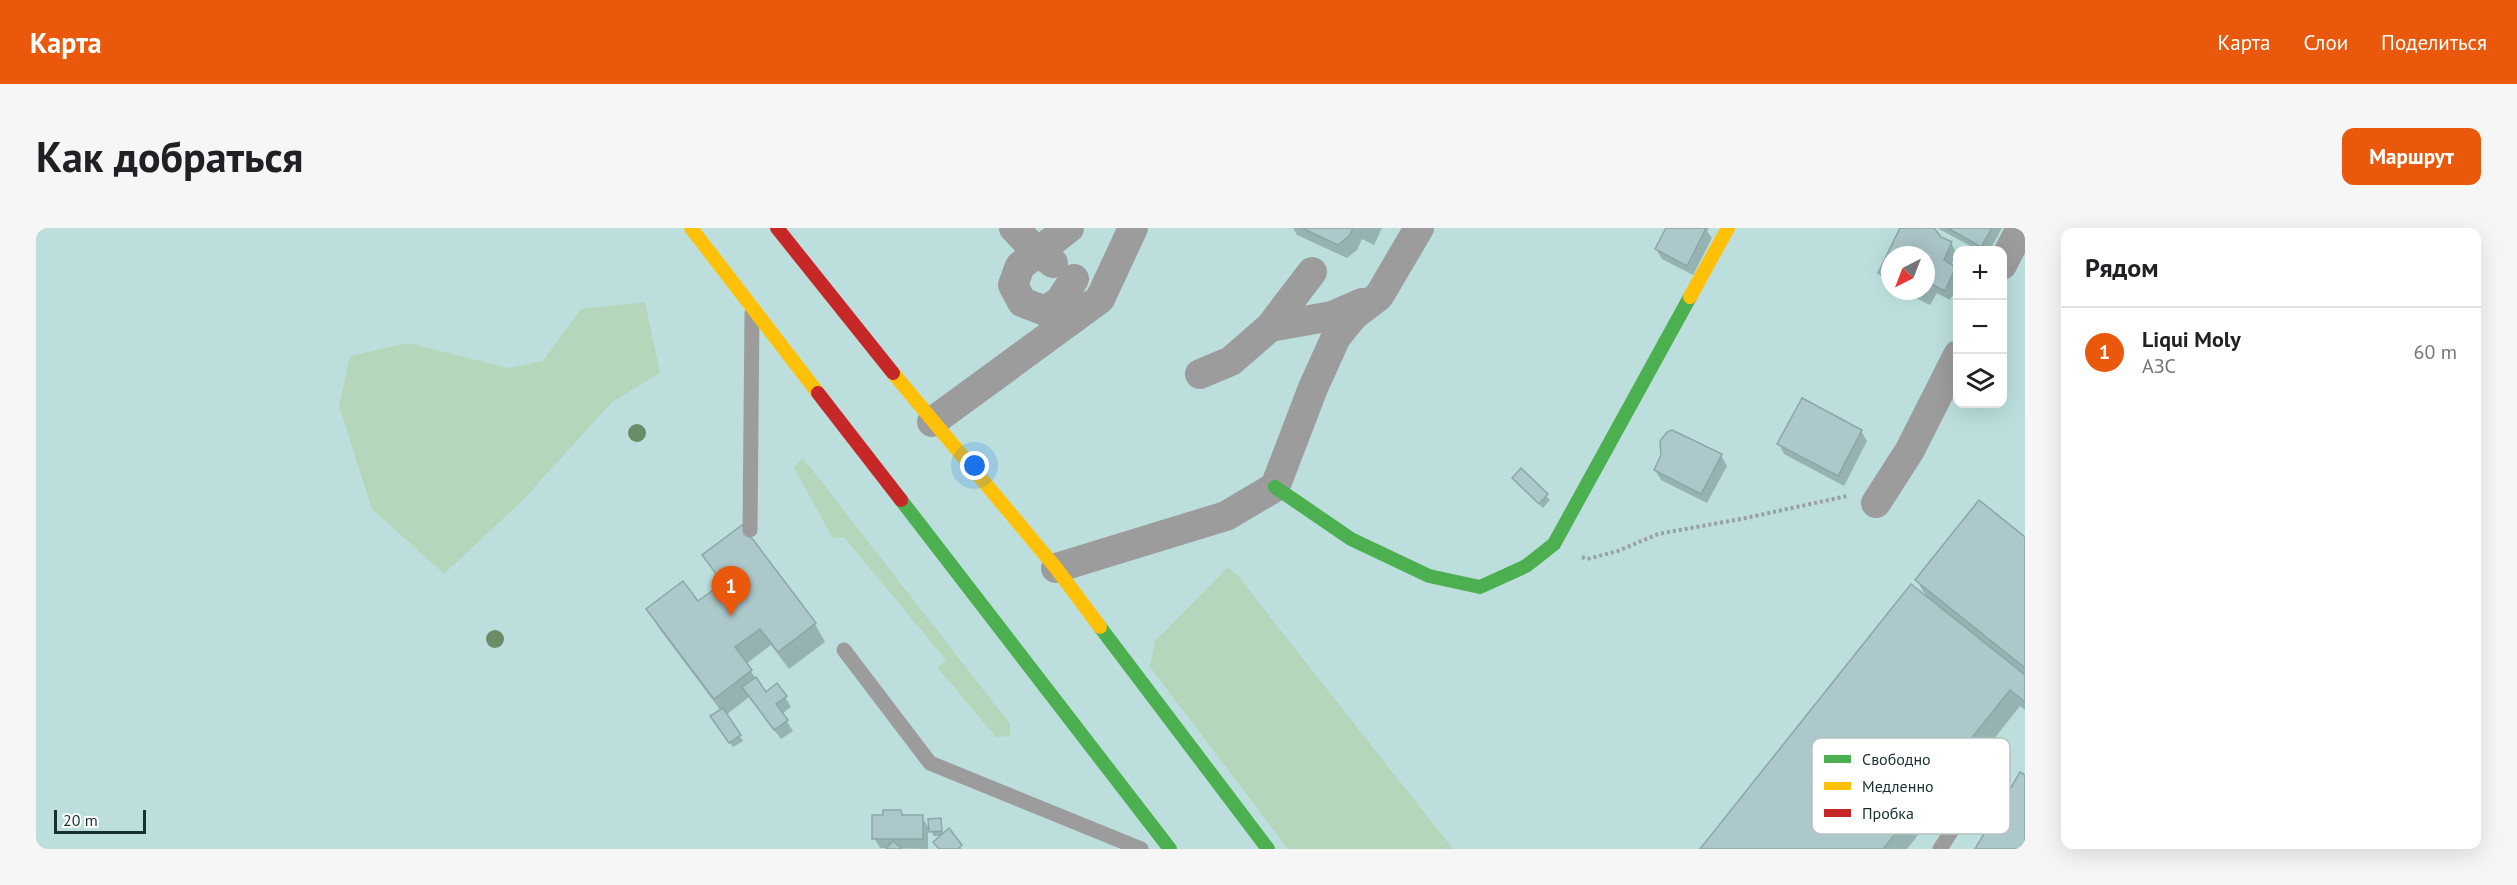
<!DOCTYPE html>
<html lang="ru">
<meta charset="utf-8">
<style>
body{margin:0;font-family:"PT Sans",sans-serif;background:#f6f6f6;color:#202124}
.controls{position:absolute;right:18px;top:18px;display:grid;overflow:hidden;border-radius:12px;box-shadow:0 6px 24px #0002}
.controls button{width:54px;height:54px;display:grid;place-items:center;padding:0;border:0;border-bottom:2px solid #e0e0e0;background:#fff;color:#202124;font:30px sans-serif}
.compass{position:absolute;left:1845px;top:18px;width:54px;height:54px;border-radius:50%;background:#fff;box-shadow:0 6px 24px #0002;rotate:222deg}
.scale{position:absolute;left:18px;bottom:15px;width:92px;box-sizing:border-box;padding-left:6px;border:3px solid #173030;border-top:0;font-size:16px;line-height:21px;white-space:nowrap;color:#173030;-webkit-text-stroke:4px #fff;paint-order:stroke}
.you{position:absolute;left:939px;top:238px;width:21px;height:21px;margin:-15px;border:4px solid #fff;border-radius:50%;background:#1a73e8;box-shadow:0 0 0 9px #1a73e833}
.badge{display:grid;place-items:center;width:39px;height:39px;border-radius:50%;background:#ea580c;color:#fff;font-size:20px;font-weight:700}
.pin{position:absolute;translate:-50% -50px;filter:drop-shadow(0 2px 3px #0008)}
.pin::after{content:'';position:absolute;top:32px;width:21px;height:18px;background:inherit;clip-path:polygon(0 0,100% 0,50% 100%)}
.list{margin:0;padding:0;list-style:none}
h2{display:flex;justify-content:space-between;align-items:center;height:78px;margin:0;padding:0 24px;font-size:26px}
h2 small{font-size:20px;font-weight:400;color:#757577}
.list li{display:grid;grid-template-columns:39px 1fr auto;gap:18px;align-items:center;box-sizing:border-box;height:90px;padding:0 24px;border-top:2px solid #e0e0e0}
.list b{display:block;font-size:22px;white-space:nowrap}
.list p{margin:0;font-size:20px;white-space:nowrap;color:#757577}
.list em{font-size:20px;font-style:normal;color:#757577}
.icon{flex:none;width:33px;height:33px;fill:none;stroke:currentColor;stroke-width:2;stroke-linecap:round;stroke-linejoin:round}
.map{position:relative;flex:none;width:1989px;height:621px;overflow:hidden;border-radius:12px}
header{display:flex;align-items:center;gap:36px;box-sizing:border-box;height:84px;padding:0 30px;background:#ea580c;color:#fff}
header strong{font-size:28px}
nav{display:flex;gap:33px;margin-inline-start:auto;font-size:21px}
.intro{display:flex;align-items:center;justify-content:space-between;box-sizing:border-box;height:144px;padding:0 36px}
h1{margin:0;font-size:42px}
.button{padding:15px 27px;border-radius:12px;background:#ea580c;color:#fff;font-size:21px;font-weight:700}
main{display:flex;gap:36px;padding:0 36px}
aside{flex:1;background:#fff;border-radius:12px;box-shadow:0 6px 24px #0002}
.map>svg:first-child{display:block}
.green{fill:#b5d6bb}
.shadow{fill:#0003}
.building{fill:#adc8cb;stroke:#8ca6a8;stroke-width:1.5}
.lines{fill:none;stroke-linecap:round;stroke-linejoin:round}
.path{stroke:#99a0a0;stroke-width:4;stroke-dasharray:3 3;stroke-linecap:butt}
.lane{stroke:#9d9c9c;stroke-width:15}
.street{stroke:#9d9c9c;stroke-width:30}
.fast{stroke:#4caf50;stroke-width:14}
.slow{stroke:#ffc107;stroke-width:14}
.jam{stroke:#c62828;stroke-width:14}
.tree{fill:#6a8c67}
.key{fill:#fff;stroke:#b9c1c1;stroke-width:1.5}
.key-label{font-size:16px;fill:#173030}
</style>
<header>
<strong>Карта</strong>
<nav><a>Карта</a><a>Слои</a><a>Поделиться</a></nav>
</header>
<div class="intro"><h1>Как добраться</h1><a class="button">Маршрут</a></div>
<main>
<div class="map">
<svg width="1989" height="621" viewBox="0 0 1989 621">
<rect width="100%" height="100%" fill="#bcdfde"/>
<!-- green -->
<g class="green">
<polygon points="609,74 624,145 576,174 486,273 408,346 336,281 303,178 314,128 372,115 472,140 507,133 545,81"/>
<polygon points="767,230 974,496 974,508 960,509 901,439 910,432 808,309 797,310 758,240"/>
<polygon points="1192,339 1202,348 1417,621 1252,621 1114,439 1119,413"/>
</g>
<!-- shadow -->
<g class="shadow">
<polygon points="1257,0 1346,0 1338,17 1326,11 1321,22 1311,30 1261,7"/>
<polygon points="1631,0 1673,0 1671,3 1676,10 1657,47 1626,31 1620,21"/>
<polygon points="1866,0 1895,0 1900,3 1905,10 1915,15 1921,26 1915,37 1922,43 1922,58 1914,72 1901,65 1894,77 1866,63 1890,63 1890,27 1854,27 1854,57 1849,55 1844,45"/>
<polygon points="1901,0 1966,0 1954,22 1942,22"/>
<polygon points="1825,203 1831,213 1808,258 1748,226 1743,216"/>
<polygon points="1685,227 1691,238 1671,275 1625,252 1619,242"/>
<polygon points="1485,242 1514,272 1507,280 1481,255"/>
<polygon points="706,299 779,396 789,414 753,441 735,417 710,436 730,466 749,469 755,479 746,486 757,503 745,511 713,469 690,487 707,513 697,519 679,493 685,483 622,399 612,381 662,375 687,357 668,328"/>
<polygon points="1989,310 1989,482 1984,478 1871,621 1666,621 1892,371 1881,353"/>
<polygon points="866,588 886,589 892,599 892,621 844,620 838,610"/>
<polygon points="904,592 907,607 926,621 903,621 906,608 898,608 895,603"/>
</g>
<!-- building -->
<g class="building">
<polygon points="1266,0 1317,0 1313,8 1302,17"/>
<polygon points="1630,0 1670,0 1651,38 1619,21"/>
<polygon points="1864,0 1898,0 1905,9 1916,14 1908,32 1920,39 1909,63 1895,56 1888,68 1878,63 1890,63 1890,27 1854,27 1854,51 1842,45"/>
<polygon points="1912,0 1956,0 1945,19"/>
<polygon points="1766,170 1826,202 1802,248 1741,216"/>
<polygon points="1636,202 1686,226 1665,266 1618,242 1625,227 1624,213 1631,204"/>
<polygon points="1485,240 1512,266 1503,276 1476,250"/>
<polygon points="1943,272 1989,309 1989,440 1879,352"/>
<polygon points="706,297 780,395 742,424 724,401 699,419 716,442 678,471 610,381 647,353 662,373 687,355 666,327"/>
<polygon points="1875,356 1989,447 1989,474 1974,462 1847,621 1664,621"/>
<polygon points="720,449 730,464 741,455 751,468 740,476 752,492 738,502 706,459"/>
<polygon points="687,480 705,507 693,515 674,488"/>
<polygon points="1984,544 1989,547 1989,621 1939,621"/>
<polygon points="847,582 865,582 866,587 887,587 887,611 836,611 836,587 847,587"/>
<polygon points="905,590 906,603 893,604 892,591"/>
<polygon points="913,600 926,617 922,621 903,621 897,614"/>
<polygon points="857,613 866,621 850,621"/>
</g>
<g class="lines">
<!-- path -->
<polyline class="path" points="1546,329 1551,331 1582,323 1622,306 1710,290 1811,268"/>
<!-- lane -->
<g class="lane">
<polyline points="714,302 716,85"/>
<polyline points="808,422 894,535 1105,621"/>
<polyline points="1904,621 1960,533"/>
</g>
<!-- street -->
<g class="street">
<polyline points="978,0 997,20 1017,35"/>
<polyline points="1033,0 984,38 977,57 986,74 1009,83 1024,73 1038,51"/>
<polyline points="1966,37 1985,0"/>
<polyline points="1234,99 1296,88 1326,75"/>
<polyline points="1164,146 1195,133 1234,99 1276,44"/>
<polyline points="896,194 1064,71 1097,0"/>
<polyline points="1840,275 1874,222 1922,127"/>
<polyline points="1020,340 1190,288 1239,259 1277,160 1300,109 1318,87 1343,68 1383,0"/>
</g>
<!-- fast -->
<g class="fast">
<polyline points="1239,259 1315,311 1393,348 1444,359 1490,338 1518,316 1654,69"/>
<polyline points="865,272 1134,621"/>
<polyline points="1064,399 1232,621"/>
</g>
<!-- slow -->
<g class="slow">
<polyline points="655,0 782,165"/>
<polyline points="1654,69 1692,0"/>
<polyline points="857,145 1020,340 1064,399"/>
</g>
<!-- jam -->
<g class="jam">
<polyline points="741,0 857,145"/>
<polyline points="782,165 865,272"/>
</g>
</g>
<!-- trees -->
<g class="tree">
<circle cx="601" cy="205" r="9"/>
<circle cx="459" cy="411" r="9"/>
</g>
<!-- legend -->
<rect x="1776" y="510" width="198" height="96" rx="9" class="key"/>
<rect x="1788" y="527" width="27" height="8" fill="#4caf50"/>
<rect x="1788" y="554" width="27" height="8" fill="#ffc107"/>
<rect x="1788" y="581" width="27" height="8" fill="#c62828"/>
<g class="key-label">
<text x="1826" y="537">Свободно</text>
<text x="1826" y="564">Медленно</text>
<text x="1826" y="591">Пробка</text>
</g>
</svg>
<div class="controls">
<button>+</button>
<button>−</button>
<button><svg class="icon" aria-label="layers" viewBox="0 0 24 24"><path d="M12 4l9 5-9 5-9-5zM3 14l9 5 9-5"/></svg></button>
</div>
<svg class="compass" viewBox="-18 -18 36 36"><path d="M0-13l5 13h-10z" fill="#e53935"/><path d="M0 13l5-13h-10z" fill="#757577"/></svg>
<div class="scale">20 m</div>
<div class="you"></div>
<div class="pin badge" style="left:695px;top:388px">1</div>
</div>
<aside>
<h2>Рядом<small></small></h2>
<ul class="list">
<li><span class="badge">1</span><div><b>Liqui Moly</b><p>АЗС</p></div><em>60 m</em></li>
</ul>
</aside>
</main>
